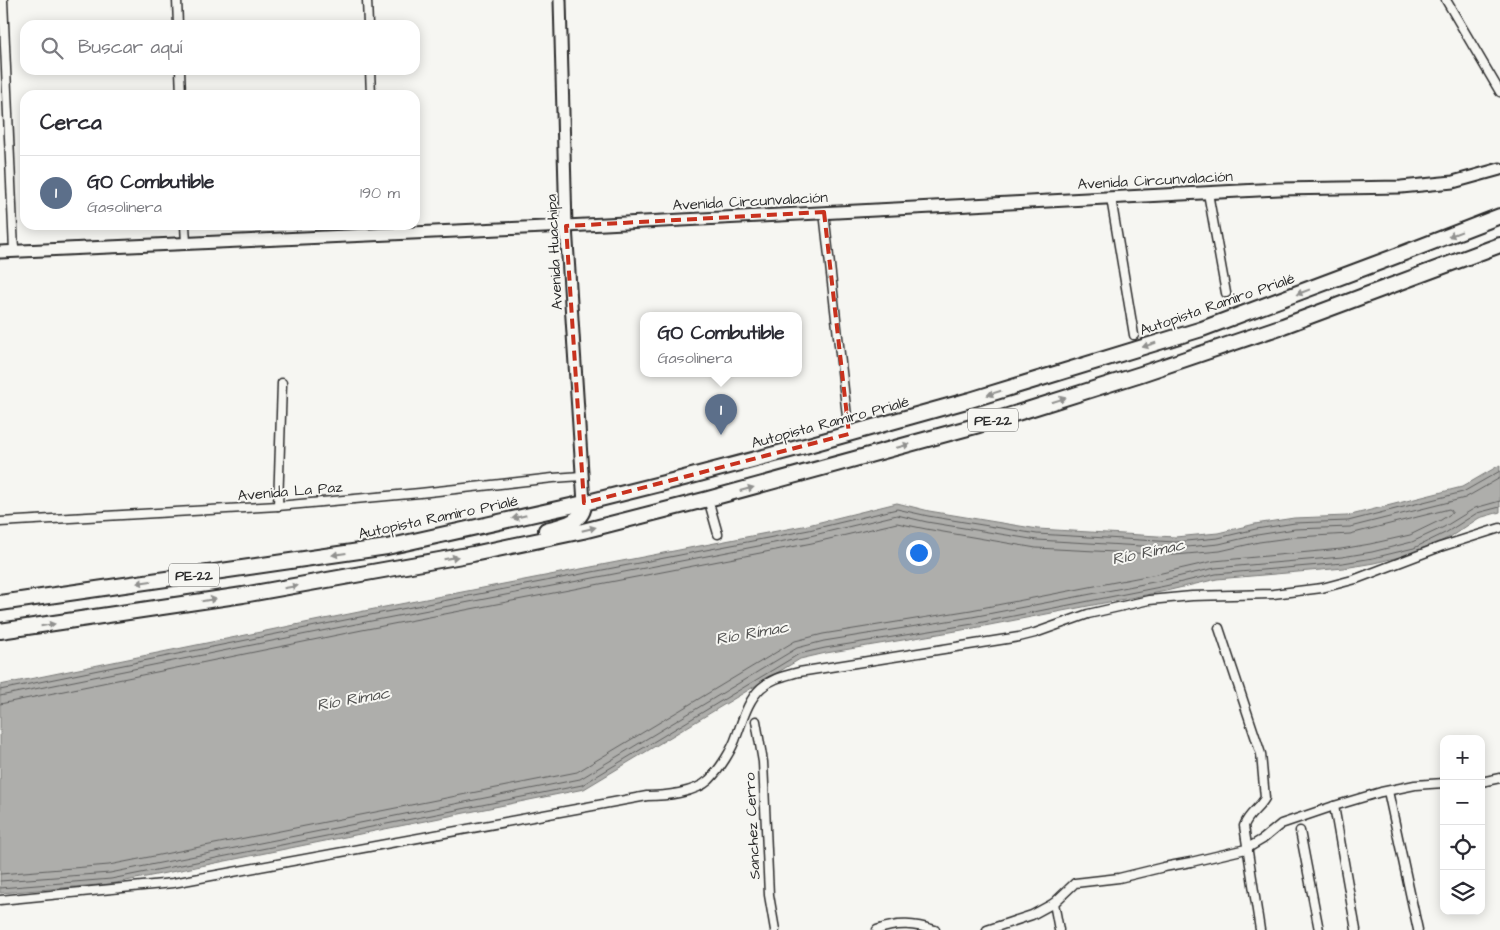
<!DOCTYPE html>
<html lang="es">
<meta charset="utf-8">
<style>
body{margin:0;font-family:"Architects Daughter",sans-serif;background:#f2f2f3;color:#2b2b33}
.controls{position:absolute;right:15px;bottom:15px;display:grid;overflow:hidden;border-radius:10px;box-shadow:0 2px 12px #0003}
.controls button{width:45px;height:45px;display:grid;place-items:center;padding:0;border:0;border-bottom:1px solid #e1e1e2;background:#fff;color:#2b2b33;font:25px sans-serif}
.you{position:absolute;left:918px;top:552px;width:18px;height:18px;margin:-12px;border:4px solid #fff;border-radius:50%;background:#1a73e8;box-shadow:0 0 0 8px #1a73e833}
.badge{display:grid;place-items:center;width:32px;height:32px;border-radius:50%;background:#db2777;color:#fff;font-size:16px;font-weight:700}
.pin{position:absolute;translate:-50% -41px;filter:drop-shadow(0 1px 2px #0008)}
.pin::after{content:'';position:absolute;top:26px;width:18px;height:15px;background:inherit;clip-path:polygon(0 0,100% 0,50% 100%)}
.popup{position:absolute;left:640px;top:312px;width:162px;height:65px;box-sizing:border-box;display:grid;place-content:center;border-radius:10px;background:#fff;filter:drop-shadow(0 1px 4px #0005);font-size:16px;white-space:nowrap;color:#7c7c81}
.popup b{font-size:19px;color:#2b2b33}
.popup::after{content:'';position:absolute;left:50%;top:100%;margin-left:-10px;border:10px solid transparent;border-top-color:#fff}
.list{margin:0;padding:0;list-style:none}
h2{display:flex;justify-content:space-between;align-items:center;height:65px;margin:0;padding:0 20px;font-size:21px}
h2 small{font-size:16px;font-weight:400;color:#7c7c81}
.list li{display:grid;grid-template-columns:32px 1fr auto;gap:15px;align-items:center;box-sizing:border-box;height:75px;padding:0 20px;border-top:1px solid #e1e1e2}
.list b{display:block;font-size:19px;white-space:nowrap}
.list p{margin:0;font-size:16px;white-space:nowrap;color:#7c7c81}
.list em{font-size:16px;font-style:normal;color:#7c7c81}
.icon{flex:none;width:28px;height:28px;fill:none;stroke:currentColor;stroke-width:2;stroke-linecap:round;stroke-linejoin:round}
.map{position:relative;flex:none;width:1500px;height:930px;overflow:hidden}
.search{position:absolute;background:#fff;box-shadow:0 2px 12px #0003;left:20px;top:20px;width:400px;height:55px;display:flex;align-items:center;gap:12px;box-sizing:border-box;padding:0 18px;border-radius:15px;color:#7c7c81;font-size:19px}
.panel{position:absolute;background:#fff;box-shadow:0 2px 12px #0003;left:20px;top:90px;width:400px;height:140px;border-radius:15px}
.map>svg:first-child{display:block}
.water{fill:#aeaeab;stroke:#7a7a78}
.lines{fill:none;stroke-linecap:round;stroke-linejoin:round}
.shore{stroke:#5f5f5e;stroke-width:1}
.street-casing{stroke:#2b2b2b;stroke-width:11}
.secondary-casing{stroke:#2b2b2b;stroke-width:15}
.highway-casing{stroke:#2b2b2b;stroke-width:18}
.street{stroke:#f6f6f2;stroke-width:8}
.secondary{stroke:#f6f6f2;stroke-width:11}
.highway{stroke:#f6f6f2;stroke-width:14}
.oneway{fill:#90908e}
.marked{fill:none;stroke:#c8321e;stroke-width:4;stroke-dasharray:10 6;stroke-linejoin:round}
.labels{text-anchor:middle;stroke-width:4;stroke-linejoin:round;paint-order:stroke}
.shield{fill:#f6f6f2;stroke:#686867;stroke-width:1}
.shield-label{font-size:14px;font-weight:bold;fill:#2b2b2b}
.street-label{font-size:15px;fill:#2b2b2b;stroke:#f6f6f2}
.water-label{font-size:16px;font-style:italic;fill:#525251;stroke:#f6f6f2}
</style>
<div class="map">
<svg width="1500" height="930" viewBox="0 0 1500 930">
<rect width="100%" height="100%" fill="#f6f6f2"/>
<filter id="ink" filterUnits="userSpaceOnUse"><feTurbulence type="fractalNoise" baseFrequency=".02" numOctaves="2"/><feDisplacementMap in="SourceGraphic" scale="10" xChannelSelector="R" yChannelSelector="G"/><feConvolveMatrix kernelMatrix="1 2 1 2 8 2 1 2 1" color-interpolation-filters="sRGB"/></filter>
<g filter="url(#ink)">
<!-- water -->
<polygon class="water" points="1500,465 1500,512 1479,518 1450,537 1416,553 1374,563 1344,568 1217,579 1166,591 974,628 826,653 800,659 584,789 111,884 0,893 0,685 359,612 808,525 897,503 929,511 1038,529 1175,537 1218,533 1255,524 1294,518 1347,516 1462,487"/>
<g class="lines">
<!-- shore -->
<g class="shore">
<polyline points="0,690 360,617 809,530 897,509 928,516 1037,534 1175,542 1218,538 1256,529 1295,523 1348,521 1463,492 1500,471"/>
<polyline points="0,696 361,623 810,536 897,515 927,522 1037,540 1176,548 1219,544 1257,535 1295,529 1350,527 1465,498 1500,478"/>
<polyline points="0,704 362,630 812,543 897,523 926,529 1036,548 1175,555 1220,551 1259,542 1296,537 1350,534 1449,509 1452,511 1452,513 1441,520 1410,535 1370,544 1341,549 1214,561 1162,573 971,610 823,634 795,641 577,772 109,865 0,874"/>
<polyline points="0,881 110,873 580,779 797,648 824,641 972,617 1164,580 1215,568 1342,557 1372,552 1412,542 1444,527 1475,508 1500,501"/>
<polyline points="0,888 111,879 582,785 799,654 825,648 973,624 1165,586 1216,574 1343,563 1373,558 1414,548 1447,532 1477,513 1500,507"/>
</g>
<defs>
<g id="street">
<polyline points="3,0 14,251"/>
<polyline points="177,0 178,25"/>
<polyline points="367,0 368,25"/>
<polyline points="1446,0 1500,92"/>
<polyline points="180,70 181,95"/>
<polyline points="370,70 371,95"/>
<polyline points="1208,193 1226,293"/>
<polyline points="1111,198 1134,335"/>
<polyline points="824,212 849,434"/>
<polyline points="185,225 186,243"/>
<polyline points="708,499 718,534"/>
<polyline points="278,506 282,383"/>
<polyline points="0,522 278,506 420,493 553,478 582,476"/>
<path d="M 1219,628 L 1261,754 L 1265,798 C 1259,809 1248,814 1244,826 L 1260,930"/>
<polyline points="756,721 763,762 769,895 775,930"/>
<polyline points="1481,782 1500,778"/>
<polyline points="1388,791 1418,930"/>
<polyline points="1334,806 1356,930"/>
<polyline points="1300,831 1319,930"/>
<path d="M 0,900 L 173,883 L 647,796 C 665,796 695,793 709,780 C 720,769 732,750 737,735 C 743,719 748,700 761,688 C 772,678 785,676 799,672 L 1019,637 L 1035,633 L 1088,614 L 1149,600 L 1192,596 L 1273,594 L 1322,588 L 1356,579 L 1440,547 L 1500,528"/>
<polyline points="1054,903 1059,930"/>
<path d="M 877,930 C 898,922 915,924 935,930"/>
<polyline points="987,930 1032,915 1054,903 1075,883 1119,878 1164,867 1191,862 1246,849 1263,839 1281,824 1334,806 1381,792 1415,785 1444,783"/>
</g>
<g id="secondary">
<polyline points="560,0 566,226 584,503"/>
<polyline points="0,252 566,226 1279,189 1401,187 1453,182 1500,169"/>
</g>
<g id="highway">
<path d="M 546,530 C 561,526 584,523 584,503"/>
<polyline points="0,603 387,547 584,503 684,478 805,446 970,400 1202,329 1391,258 1500,216"/>
<polyline points="0,631 243,595 473,554 583,531 708,499 979,425 1141,374 1283,326 1500,245"/>
</g>
</defs>
<!-- street casing -->
<use href="#street" class="street-casing"/>
<!-- secondary casing -->
<use href="#secondary" class="secondary-casing"/>
<!-- highway casing -->
<use href="#highway" class="highway-casing"/>
<!-- street -->
<use href="#street" class="street"/>
<!-- secondary -->
<use href="#secondary" class="secondary"/>
<!-- highway -->
<use href="#highway" class="highway"/>
</g>
<!-- one-way arrows -->
<defs><path id="oneway-solid" d="M-6-.8H1V-3.2L6.5 0L1 3.2V.8H-6Z" transform="scale(1.25)"/></defs>
<g class="oneway">
<use href="#oneway-solid" transform="translate(1455 234) rotate(159)"/>
<use href="#oneway-solid" transform="translate(1303 292) rotate(159)"/>
<use href="#oneway-solid" transform="translate(1149 345) rotate(163)"/>
<use href="#oneway-solid" transform="translate(994 393) rotate(163)"/>
<use href="#oneway-solid" transform="translate(1059 400) rotate(-17)"/>
<use href="#oneway-solid" transform="translate(903 446) rotate(-15)"/>
<use href="#oneway-solid" transform="translate(747 489) rotate(-15)"/>
<use href="#oneway-solid" transform="translate(519 517) rotate(167)"/>
<use href="#oneway-solid" transform="translate(589 529) rotate(-14)"/>
<use href="#oneway-solid" transform="translate(339 554) rotate(172)"/>
<use href="#oneway-solid" transform="translate(451 558) rotate(-10)"/>
<use href="#oneway-solid" transform="translate(144 582) rotate(172)"/>
<use href="#oneway-solid" transform="translate(291 587) rotate(-10)"/>
<use href="#oneway-solid" transform="translate(209 600) rotate(-9)"/>
<use href="#oneway-solid" transform="translate(48 625) rotate(-9)"/>
</g>
</g>
<!-- marked area -->
<path class="marked" d="M 824,212 L 849,434 L 584,503 L 566,226 Z"/>
<g class="labels">
<!-- shield labels -->
<g class="shield">
<rect x="968" y="408.5" width="50" height="23" rx="4"/>
<rect x="169" y="563.5" width="50" height="23" rx="4"/>
</g>
<g class="shield-label">
<text x="993" y="425">PE-22</text>
<text x="194" y="580">PE-22</text>
</g>
<!-- street labels -->
<g class="street-label">
<text transform="translate(1155 180) rotate(-3)" y="5">Avenida Circunvalación</text>
<text transform="translate(750 201) rotate(-3)" y="5">Avenida Circunvalación</text>
<text transform="translate(554 252) rotate(-93)" y="5">Avenida Huachipa</text>
<text transform="translate(1217 304) rotate(-19)" y="5">Autopista Ramiro Prialé</text>
<text transform="translate(830 422) rotate(-15)" y="5">Autopista Ramiro Prialé</text>
<text transform="translate(290 491) rotate(-5)" y="5">Avenida La Paz</text>
<text transform="translate(438 517) rotate(-12)" y="5">Autopista Ramiro Prialé</text>
<text transform="translate(752 826) rotate(-93)" y="5">Sanchez Cerro</text>
</g>
<!-- water labels -->
<g class="water-label">
<text transform="translate(1148 551) rotate(-12)" y="6">Río Rímac</text>
<text transform="translate(752 632) rotate(-10)" y="6">Río Rímac</text>
<text transform="translate(353 698) rotate(-10)" y="6">Río Rímac</text>
</g>
</g>
</svg>
<div class="controls">
<button>+</button>
<button>−</button>
<button><svg class="icon" aria-label="locate" viewBox="0 0 24 24"><circle cx="12" cy="12" r="6"/><path d="M12 2v4M12 18v4M2 12h4M18 12h4"/></svg></button>
<button><svg class="icon" aria-label="layers" viewBox="0 0 24 24"><path d="M12 4l9 5-9 5-9-5zM3 14l9 5 9-5"/></svg></button>
</div>
<div class="you"></div>
<div class="pin badge" style="left:721px;top:435px;background:#5c6f8a">1</div>
<div class="popup"><b>GO Combutible</b>Gasolinera</div>
<div class="search"><svg class="icon" aria-label="search" viewBox="0 0 24 24"><circle cx="10" cy="10" r="6"/><path d="M15 15l6 6"/></svg>Buscar aquí</div>
<section class="panel">
<h2>Cerca<small></small></h2>
<ul class="list">
<li><span class="badge" style="background:#5c6f8a">1</span><div><b>GO Combutible</b><p>Gasolinera</p></div><em>190 m</em></li>
</ul>
</section>
</div>
